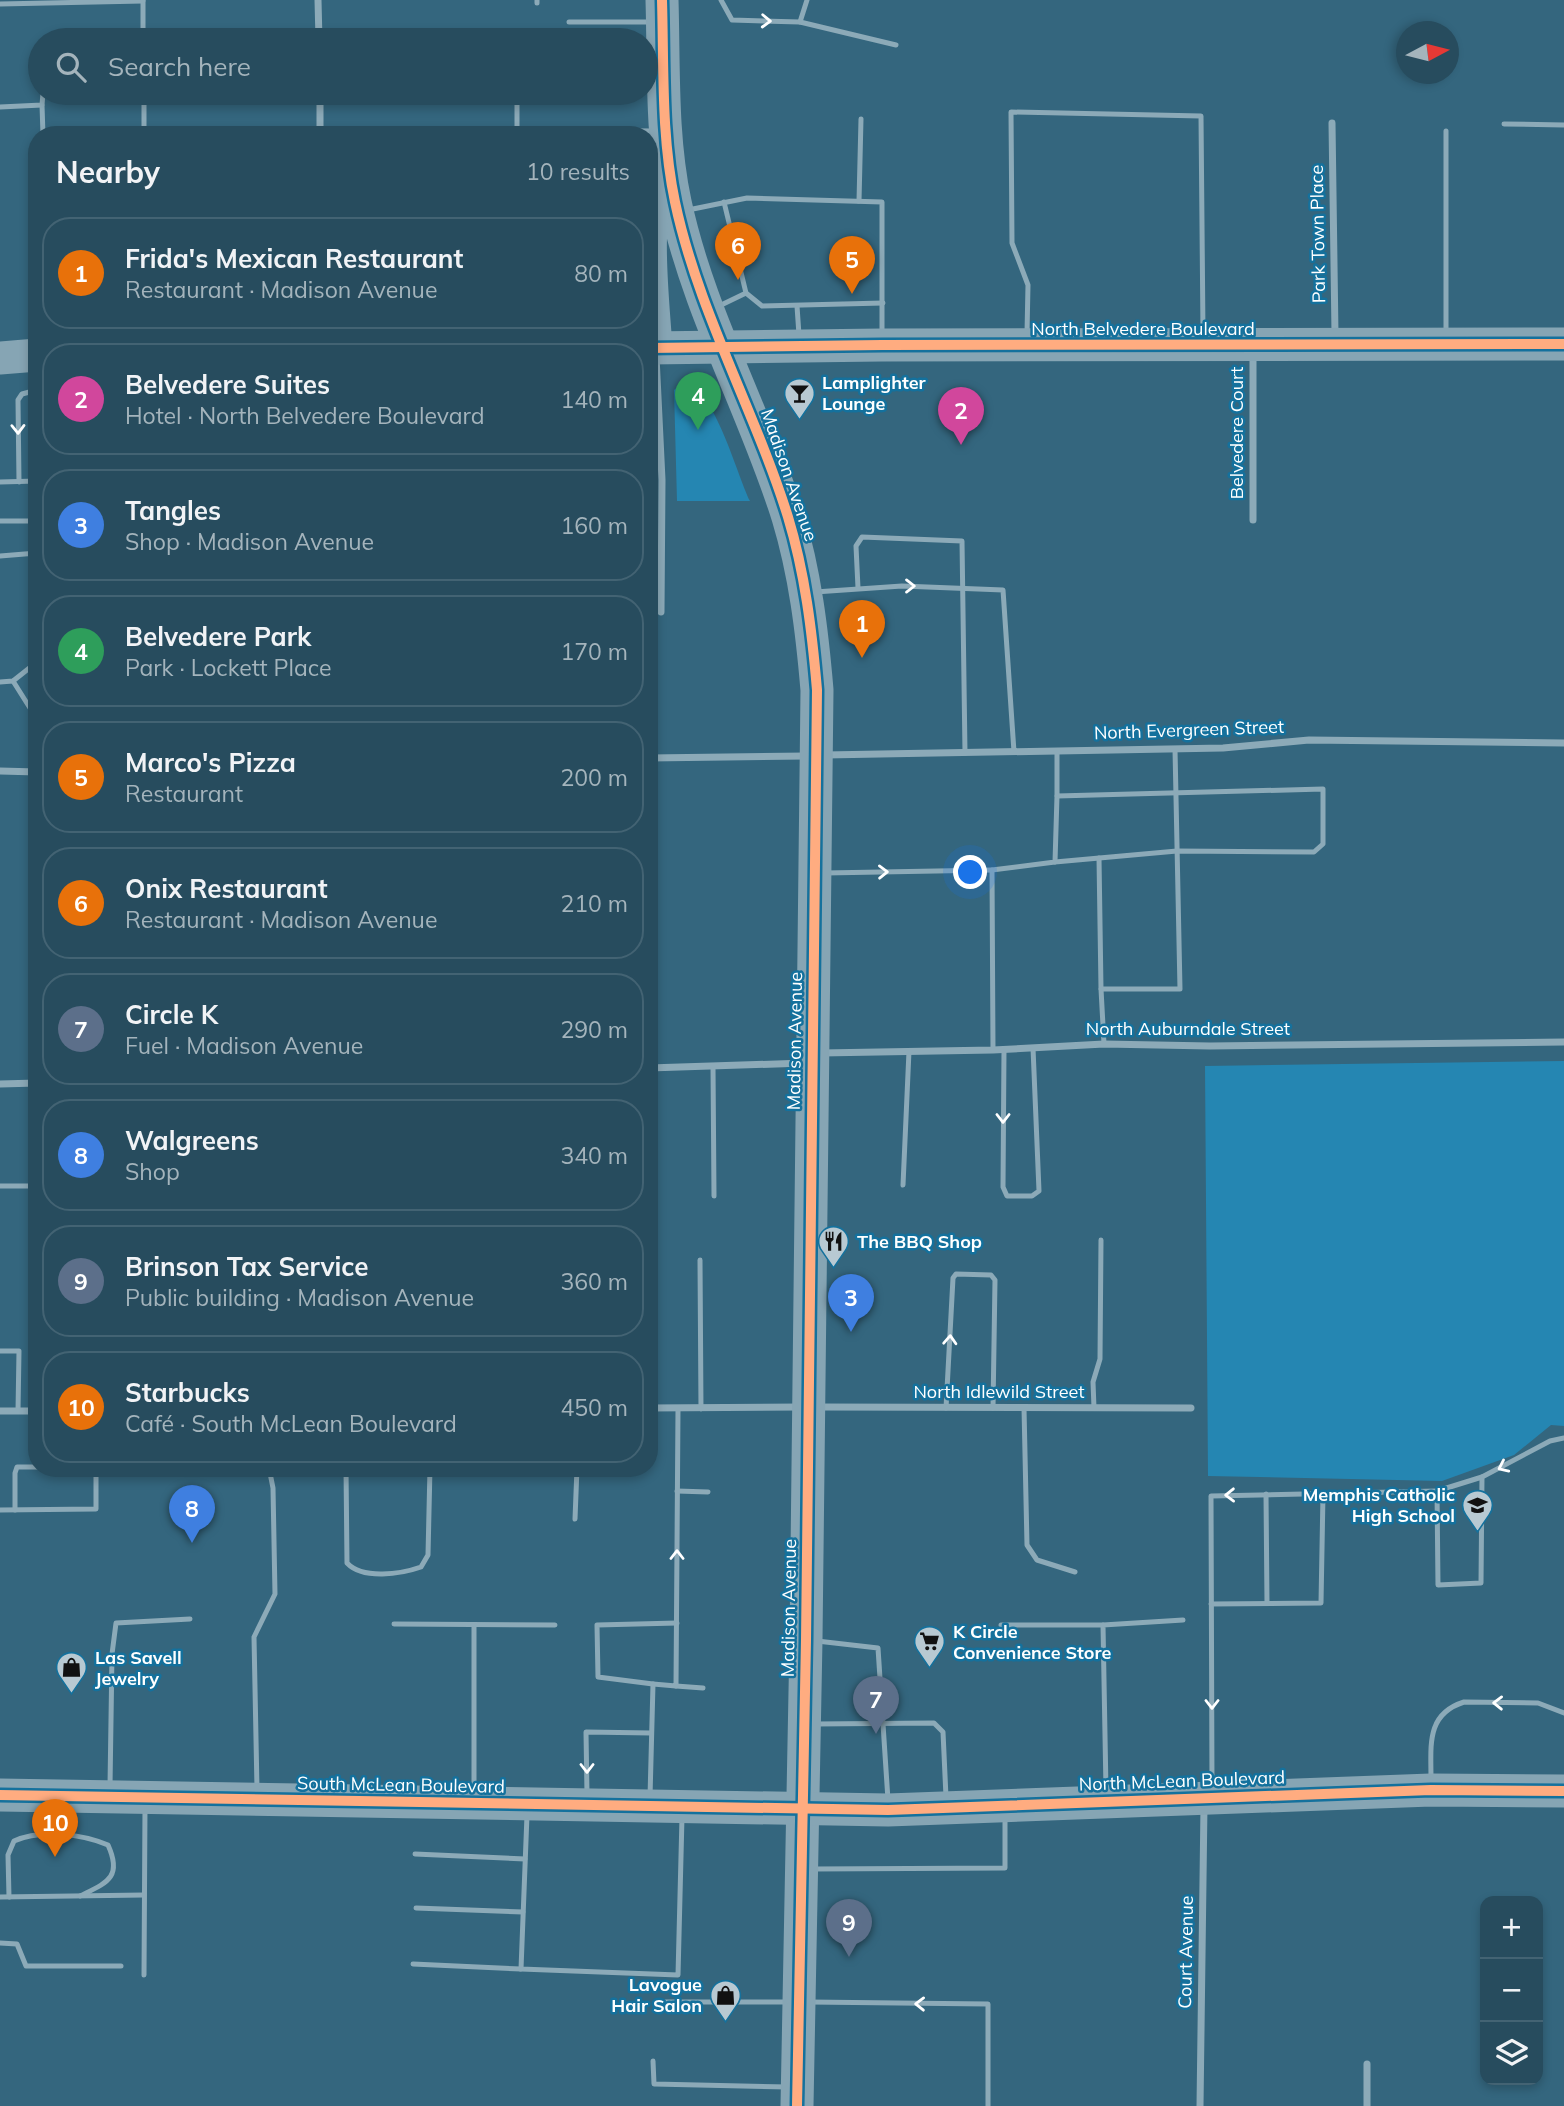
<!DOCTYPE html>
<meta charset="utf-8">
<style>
body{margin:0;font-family:Mulish,sans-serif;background:#2f5364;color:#f1f3f6}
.controls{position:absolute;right:21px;bottom:21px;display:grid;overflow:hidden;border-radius:14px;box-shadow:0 4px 10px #0003}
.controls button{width:63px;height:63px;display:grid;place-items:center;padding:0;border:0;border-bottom:2px solid #436373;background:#274c5e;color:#f1f3f6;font:35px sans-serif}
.compass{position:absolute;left:1396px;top:21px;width:63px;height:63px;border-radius:50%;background:#274c5e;box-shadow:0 4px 10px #0003;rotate:83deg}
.you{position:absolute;left:971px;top:873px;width:24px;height:24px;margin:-18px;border:5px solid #fff;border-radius:50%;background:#1a73e8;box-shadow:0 0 0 10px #1a73e833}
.badge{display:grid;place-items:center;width:46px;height:46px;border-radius:50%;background:#b8c9d2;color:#fff;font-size:23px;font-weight:700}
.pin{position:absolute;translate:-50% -58px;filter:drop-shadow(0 2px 4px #0008)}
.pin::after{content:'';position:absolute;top:37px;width:24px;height:21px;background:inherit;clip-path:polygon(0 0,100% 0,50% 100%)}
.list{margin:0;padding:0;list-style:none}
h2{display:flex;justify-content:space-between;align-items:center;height:91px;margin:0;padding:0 28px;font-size:30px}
h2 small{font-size:23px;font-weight:400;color:#a4b4bc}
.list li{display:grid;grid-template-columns:46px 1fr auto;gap:21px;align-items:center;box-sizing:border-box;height:112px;margin:0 14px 14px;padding:0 14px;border:2px solid #436373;border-radius:28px}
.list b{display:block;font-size:26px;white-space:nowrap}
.list p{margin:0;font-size:23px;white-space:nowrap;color:#a4b4bc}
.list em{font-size:23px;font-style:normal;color:#a4b4bc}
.icon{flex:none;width:38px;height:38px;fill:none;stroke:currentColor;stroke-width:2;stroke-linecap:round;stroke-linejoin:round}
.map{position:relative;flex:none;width:1564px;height:2106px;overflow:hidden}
.search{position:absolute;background:#274c5e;box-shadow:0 4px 10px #0003;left:28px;top:28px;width:630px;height:77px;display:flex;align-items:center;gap:18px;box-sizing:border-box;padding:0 24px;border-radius:38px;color:#a4b4bc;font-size:26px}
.panel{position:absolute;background:#274c5e;box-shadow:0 4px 10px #0003;left:28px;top:126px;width:630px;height:1351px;border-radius:28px}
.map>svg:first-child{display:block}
.green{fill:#2586b2}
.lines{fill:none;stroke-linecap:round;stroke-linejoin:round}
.lane{stroke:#8caab8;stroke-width:5}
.street{stroke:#8caab8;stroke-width:7}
.secondary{stroke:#86a5b4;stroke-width:33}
.cycleway-casing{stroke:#14719d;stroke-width:15}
.cycleway{stroke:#ffac80;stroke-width:10}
.oneway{stroke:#fff}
.labels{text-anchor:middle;stroke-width:5;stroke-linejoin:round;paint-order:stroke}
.street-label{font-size:18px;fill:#fff;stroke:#14719d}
.poi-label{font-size:18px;font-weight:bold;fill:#fff;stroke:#14719d;text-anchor:start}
</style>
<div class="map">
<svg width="1564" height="2106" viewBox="0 0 1564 2106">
<rect width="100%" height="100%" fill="#34667e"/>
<!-- green -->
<g class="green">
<path d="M 684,381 C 715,390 736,472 750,501 L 677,501 L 674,390 Z"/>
<polygon points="1564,1061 1564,1426 1551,1425 1514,1455 1442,1481 1208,1476 1205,1066"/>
</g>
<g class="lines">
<!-- lane -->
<g class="lane">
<polyline points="143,0 143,40"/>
<polyline points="721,0 732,20 800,22 807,0"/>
<polyline points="537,3 537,0"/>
<polyline points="0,4 143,1"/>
<polyline points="569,22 653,22"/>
<polyline points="800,22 896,45"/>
<polyline points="517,40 517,31"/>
<polyline points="144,93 144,135"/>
<polyline points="517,93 517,130 656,131"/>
<polyline points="42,105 43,135"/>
<polyline points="0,107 42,105 43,93"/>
<polyline points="1504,124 1564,125"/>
<polyline points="1446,131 1446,334"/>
<polyline points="859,201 861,119"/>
<polyline points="724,202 746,293 762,306 883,303"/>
<polyline points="688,210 747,198 882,202 882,335"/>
<polyline points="797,306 799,335"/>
<polyline points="717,307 746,293"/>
<polyline points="1027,333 1028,285 1012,243 1011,112 1201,116 1203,333"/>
<polyline points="0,482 37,481"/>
<polyline points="19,482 18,400 22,394 37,390"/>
<polyline points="0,521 37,521"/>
<polyline points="0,556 37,553"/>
<polyline points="858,588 856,546 862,537 962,541 965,753"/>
<polyline points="815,592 902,586 1003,590 1014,752"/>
<polyline points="13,681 30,708 37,712"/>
<polyline points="0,682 13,681 37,662"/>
<polyline points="1099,858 1101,989"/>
<polyline points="1055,862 1177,851 1314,852 1323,844 1323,789 1057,796 1057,751"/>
<polyline points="825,873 992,870"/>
<polyline points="1104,1044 1101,989 1180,989 1175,749"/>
<polyline points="993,1050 992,870 1055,862 1057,796"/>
<polyline points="1004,1050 1003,1187 1007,1196 1032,1196 1039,1191 1033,1048"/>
<polyline points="713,1066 714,1196"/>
<polyline points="903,1185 909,1051"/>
<polyline points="0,1186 37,1186"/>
<polyline points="700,1260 701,1409"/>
<polyline points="0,1351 19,1351 18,1411"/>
<polyline points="946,1408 953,1278 956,1274 991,1275 995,1280 993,1408"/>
<polyline points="1024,1408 1027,1545 1037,1560 1075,1572"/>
<polyline points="1094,1408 1093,1382 1100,1359 1101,1240"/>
<path d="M 346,1468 L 347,1563 C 363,1580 401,1574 421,1567 L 428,1555 L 430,1468"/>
<polyline points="677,1491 708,1492"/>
<polyline points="1437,1491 1482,1477"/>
<polyline points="1266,1494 1267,1603"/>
<polyline points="0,1510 96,1509 96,1468"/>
<polyline points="15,1510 15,1473 17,1467 37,1467"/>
<polyline points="575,1519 577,1468"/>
<polyline points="1211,1604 1321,1603 1323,1494"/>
<polyline points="394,1624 555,1625"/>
<polyline points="1001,1625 1103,1625"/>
<polyline points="817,1641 878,1648 888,1800"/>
<polyline points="653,1684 598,1677 597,1625 677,1623"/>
<polyline points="676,1686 703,1688"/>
<polyline points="815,1724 934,1723 943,1732 946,1797"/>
<path d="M 1431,1779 C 1431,1745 1426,1714 1464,1702 L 1538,1703 L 1564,1713"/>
<polyline points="110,1786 112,1654 116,1623 190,1619"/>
<polyline points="1212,1787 1211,1496 1437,1491 1438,1585 1481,1583 1482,1477 1550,1441 1564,1438"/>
<polyline points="257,1789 254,1637 275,1594 273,1488 269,1468"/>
<polyline points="1106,1790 1103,1625 1183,1620"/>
<polyline points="474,1793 474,1625"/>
<polyline points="587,1794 586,1732 651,1733"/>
<polyline points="650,1797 653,1684 676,1686 678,1409"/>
<polyline points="527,1815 521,1969 678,1975 682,1817"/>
<polyline points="415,1854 525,1859"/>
<polyline points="813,1869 1005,1868 1005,1818"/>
<polyline points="0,1897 144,1895"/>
<path d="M 9,1897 L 8,1855 L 14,1841 C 41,1829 82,1834 108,1845 C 123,1878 106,1883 80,1896"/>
<polyline points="416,1908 523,1912"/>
<polyline points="0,1943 17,1944 26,1966 121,1966"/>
<polyline points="413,1964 521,1969"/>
<polyline points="144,1975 145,1807"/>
<polyline points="656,2002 789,2002"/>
<polyline points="809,2002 988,2004 988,2106"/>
<polyline points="653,2061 654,2084 788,2087"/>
</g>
<!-- street -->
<g class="street">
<polyline points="318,0 319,40"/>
<polyline points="320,93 320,135"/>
<polyline points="1332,123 1335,334"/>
<polyline points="1253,354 1253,520"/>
<polyline points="656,356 662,480 661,612"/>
<polyline points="825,755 1223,748 1309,740 1564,743"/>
<polyline points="649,758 806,756"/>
<polyline points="0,771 37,772"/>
<polyline points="821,1053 993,1050 1104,1044 1210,1046 1564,1042"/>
<polyline points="649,1068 805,1063"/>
<polyline points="0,1084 37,1083"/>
<polyline points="817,1407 1191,1408"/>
<polyline points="649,1408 802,1407"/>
<polyline points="0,1411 37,1411"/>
<polyline points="1367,2064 1367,2106"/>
<polyline points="1200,2106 1204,1805"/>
</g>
<!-- secondary -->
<g class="secondary">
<path d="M 662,0 C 664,67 661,136 675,202 C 698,311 755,411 788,517 C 805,573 812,631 817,690 L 806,1640 L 797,2106"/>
<polyline points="649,348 882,345 1564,344"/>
<path d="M 656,348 C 652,287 643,222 662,164"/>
<polyline points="0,358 37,355"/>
<polyline points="0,1795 888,1810 1431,1790 1564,1791"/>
</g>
<defs>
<g id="cycleway">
<path d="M 662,0 C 664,67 661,136 675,202 C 698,311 755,411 788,517 C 805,573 812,631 817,690 L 806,1640 L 797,2106"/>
<polyline points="649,348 882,345 1564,344"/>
<polyline points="0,1795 888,1810 1431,1790 1564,1791"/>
</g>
</defs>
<!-- cycleway casing -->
<use href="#cycleway" class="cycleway-casing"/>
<!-- cycleway -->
<use href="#cycleway" class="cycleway"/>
</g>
<!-- one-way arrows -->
<defs><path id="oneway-chevron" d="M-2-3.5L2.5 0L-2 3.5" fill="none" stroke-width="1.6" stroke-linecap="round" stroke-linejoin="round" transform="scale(1.75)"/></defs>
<g class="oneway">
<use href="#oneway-chevron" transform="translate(766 21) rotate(2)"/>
<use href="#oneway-chevron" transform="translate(18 429) rotate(89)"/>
<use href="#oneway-chevron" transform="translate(910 586)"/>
<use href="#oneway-chevron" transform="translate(883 872) rotate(-1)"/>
<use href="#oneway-chevron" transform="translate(1003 1118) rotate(90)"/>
<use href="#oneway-chevron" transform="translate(950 1340) rotate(-87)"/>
<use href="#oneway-chevron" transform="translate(1503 1467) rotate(155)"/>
<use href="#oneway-chevron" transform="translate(1230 1495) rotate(179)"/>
<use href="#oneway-chevron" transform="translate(677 1555) rotate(-90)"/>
<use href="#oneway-chevron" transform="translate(1498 1703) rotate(-179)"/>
<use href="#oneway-chevron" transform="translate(1212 1704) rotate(90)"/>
<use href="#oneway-chevron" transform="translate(587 1768) rotate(90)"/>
<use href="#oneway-chevron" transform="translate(920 2004) rotate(-179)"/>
</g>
<!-- icons -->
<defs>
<symbol id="bar-pin" viewBox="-11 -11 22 30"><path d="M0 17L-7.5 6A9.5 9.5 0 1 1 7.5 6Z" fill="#b8c9d2" stroke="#14719d"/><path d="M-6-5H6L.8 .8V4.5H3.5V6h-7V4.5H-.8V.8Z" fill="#111"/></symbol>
<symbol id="restaurant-pin" viewBox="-11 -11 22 30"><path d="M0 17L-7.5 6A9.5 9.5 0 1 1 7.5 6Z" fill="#b8c9d2" stroke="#14719d"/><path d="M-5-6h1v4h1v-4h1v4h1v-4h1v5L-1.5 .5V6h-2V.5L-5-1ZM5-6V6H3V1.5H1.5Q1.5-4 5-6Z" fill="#111"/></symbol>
<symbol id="school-pin" viewBox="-11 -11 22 30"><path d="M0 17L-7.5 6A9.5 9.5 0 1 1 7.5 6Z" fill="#b8c9d2" stroke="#14719d"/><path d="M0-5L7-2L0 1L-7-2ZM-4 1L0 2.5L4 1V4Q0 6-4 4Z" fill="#111"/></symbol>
<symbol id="supermarket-pin" viewBox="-11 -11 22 30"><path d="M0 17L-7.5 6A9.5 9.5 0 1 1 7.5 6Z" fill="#b8c9d2" stroke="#14719d"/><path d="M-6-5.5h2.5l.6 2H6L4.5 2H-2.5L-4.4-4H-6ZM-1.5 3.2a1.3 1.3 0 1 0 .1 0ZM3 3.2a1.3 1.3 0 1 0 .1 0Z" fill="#111"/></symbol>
<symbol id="shop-pin" viewBox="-11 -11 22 30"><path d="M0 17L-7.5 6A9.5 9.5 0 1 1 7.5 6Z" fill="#b8c9d2" stroke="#14719d"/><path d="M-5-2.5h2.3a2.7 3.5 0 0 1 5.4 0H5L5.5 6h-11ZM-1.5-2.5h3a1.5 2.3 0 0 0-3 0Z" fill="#111"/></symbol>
</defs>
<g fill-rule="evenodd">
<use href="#bar-pin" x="782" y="376" width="35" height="47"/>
<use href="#restaurant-pin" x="816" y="1224" width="35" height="47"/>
<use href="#school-pin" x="1460" y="1488" width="35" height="47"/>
<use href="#supermarket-pin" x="912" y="1624" width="35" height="47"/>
<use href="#shop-pin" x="54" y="1650" width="35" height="47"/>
<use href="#shop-pin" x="708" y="1978" width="35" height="47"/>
</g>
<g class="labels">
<!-- street labels -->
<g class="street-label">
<text transform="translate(1318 234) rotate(-91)" y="6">Park Town Place</text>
<text x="1143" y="335">North Belvedere Boulevard</text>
<text transform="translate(1237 433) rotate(-90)" y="6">Belvedere Court</text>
<text transform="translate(789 475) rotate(71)" y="6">Madison Avenue</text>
<text transform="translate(1189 730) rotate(-2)" y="6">North Evergreen Street</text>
<text x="1188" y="1035">North Auburndale Street</text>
<text transform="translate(795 1041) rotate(-89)" y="6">Madison Avenue</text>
<text x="999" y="1398">North Idlewild Street</text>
<text transform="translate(789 1608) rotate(-89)" y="6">Madison Avenue</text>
<text transform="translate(1182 1781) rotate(-2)" y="6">North McLean Boulevard</text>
<text transform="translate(401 1785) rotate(1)" y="6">South McLean Boulevard</text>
<text transform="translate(1186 1952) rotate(-89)" y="6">Court Avenue</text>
</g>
<!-- poi labels -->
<g class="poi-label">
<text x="822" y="389">Lamplighter<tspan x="822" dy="21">Lounge</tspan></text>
<text x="857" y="1248">The BBQ Shop</text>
<text x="1455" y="1501" text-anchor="end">Memphis Catholic<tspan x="1455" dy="21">High School</tspan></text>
<text x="953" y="1638">K Circle<tspan x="953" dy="21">Convenience Store</tspan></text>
<text x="95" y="1664">Las Savell<tspan x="95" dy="21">Jewelry</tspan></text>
<text x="702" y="1991" text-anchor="end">Lavogue<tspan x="702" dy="21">Hair Salon</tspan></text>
</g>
</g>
</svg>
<div class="controls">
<button>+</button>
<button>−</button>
<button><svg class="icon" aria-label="layers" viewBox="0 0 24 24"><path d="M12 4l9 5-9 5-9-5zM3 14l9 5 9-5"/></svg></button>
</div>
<svg class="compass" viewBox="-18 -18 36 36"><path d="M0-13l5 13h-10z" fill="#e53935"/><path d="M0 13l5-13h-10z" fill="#a4b4bc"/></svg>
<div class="you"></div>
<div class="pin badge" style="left:862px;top:658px;background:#e8710a">1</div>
<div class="pin badge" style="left:961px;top:445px;background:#d1479c">2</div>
<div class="pin badge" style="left:851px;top:1332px;background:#3f7fe0">3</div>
<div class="pin badge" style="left:698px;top:430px;background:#2e9e5b">4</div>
<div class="pin badge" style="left:852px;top:294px;background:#e8710a">5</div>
<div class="pin badge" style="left:738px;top:280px;background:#e8710a">6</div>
<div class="pin badge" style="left:876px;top:1734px;background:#5c6f8a">7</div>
<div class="pin badge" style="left:192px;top:1543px;background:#3f7fe0">8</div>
<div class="pin badge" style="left:849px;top:1957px;background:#5c6f8a">9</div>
<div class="pin badge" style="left:55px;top:1857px;background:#e8710a">10</div>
<div class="search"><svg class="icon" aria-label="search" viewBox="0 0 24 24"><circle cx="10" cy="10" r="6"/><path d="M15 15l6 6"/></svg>Search here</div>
<section class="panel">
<h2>Nearby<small>10 results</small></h2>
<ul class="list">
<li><span class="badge" style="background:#e8710a">1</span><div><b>Frida's Mexican Restaurant</b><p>Restaurant · Madison Avenue</p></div><em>80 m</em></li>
<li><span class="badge" style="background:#d1479c">2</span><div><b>Belvedere Suites</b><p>Hotel · North Belvedere Boulevard</p></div><em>140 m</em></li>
<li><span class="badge" style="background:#3f7fe0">3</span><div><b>Tangles</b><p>Shop · Madison Avenue</p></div><em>160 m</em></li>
<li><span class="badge" style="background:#2e9e5b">4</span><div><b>Belvedere Park</b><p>Park · Lockett Place</p></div><em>170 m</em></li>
<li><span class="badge" style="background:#e8710a">5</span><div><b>Marco's Pizza</b><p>Restaurant</p></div><em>200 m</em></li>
<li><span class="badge" style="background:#e8710a">6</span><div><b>Onix Restaurant</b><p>Restaurant · Madison Avenue</p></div><em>210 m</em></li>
<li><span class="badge" style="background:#5c6f8a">7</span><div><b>Circle K</b><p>Fuel · Madison Avenue</p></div><em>290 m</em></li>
<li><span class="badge" style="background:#3f7fe0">8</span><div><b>Walgreens</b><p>Shop</p></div><em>340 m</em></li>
<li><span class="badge" style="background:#5c6f8a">9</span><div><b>Brinson Tax Service</b><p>Public building · Madison Avenue</p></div><em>360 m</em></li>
<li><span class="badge" style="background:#e8710a">10</span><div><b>Starbucks</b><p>Café · South McLean Boulevard</p></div><em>450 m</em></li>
</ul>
</section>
</div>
